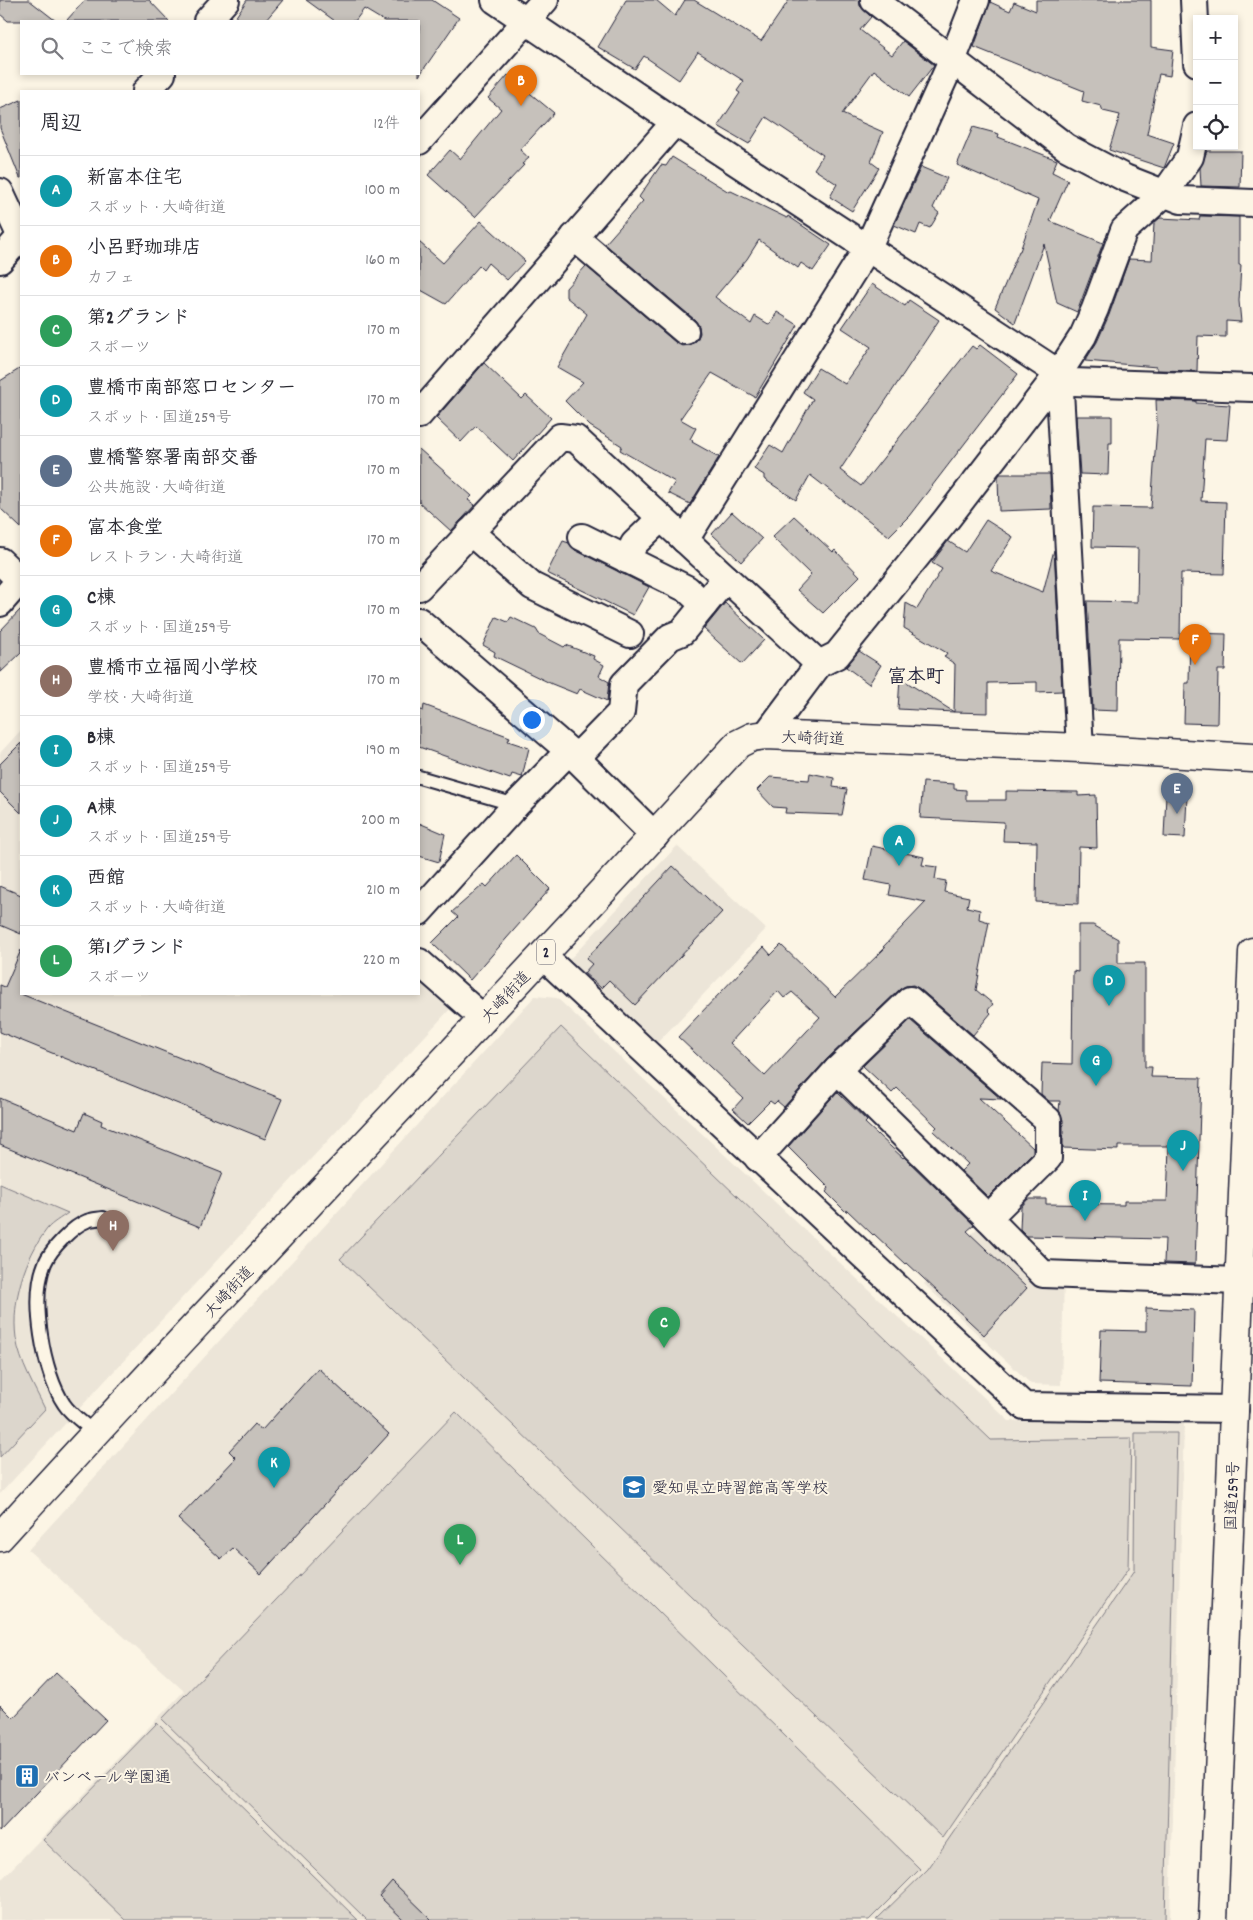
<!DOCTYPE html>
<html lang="ja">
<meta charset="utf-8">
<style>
body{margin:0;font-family:Dekko,"Klee One",sans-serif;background:#f7f7f7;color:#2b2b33}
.controls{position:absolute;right:15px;top:15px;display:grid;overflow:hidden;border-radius:0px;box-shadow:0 2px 8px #0003}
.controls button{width:45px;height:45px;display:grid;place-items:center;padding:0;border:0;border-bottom:1px solid #e1e1e2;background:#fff;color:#2b2b33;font:25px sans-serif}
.you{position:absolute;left:531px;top:719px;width:18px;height:18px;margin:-12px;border:4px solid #fff;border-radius:50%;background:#1a73e8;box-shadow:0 0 0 8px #1a73e833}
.badge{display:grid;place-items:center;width:32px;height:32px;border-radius:50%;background:#db2777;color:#fff;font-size:16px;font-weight:700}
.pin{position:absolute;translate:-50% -41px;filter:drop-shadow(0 1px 2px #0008)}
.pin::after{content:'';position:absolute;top:26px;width:18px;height:15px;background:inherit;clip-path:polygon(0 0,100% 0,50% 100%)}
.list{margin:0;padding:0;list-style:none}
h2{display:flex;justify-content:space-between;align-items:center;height:65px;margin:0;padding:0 20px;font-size:21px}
h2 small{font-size:16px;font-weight:400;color:#7c7c81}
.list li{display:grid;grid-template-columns:32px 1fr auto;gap:15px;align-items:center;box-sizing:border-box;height:70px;padding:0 20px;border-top:1px solid #e1e1e2}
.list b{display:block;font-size:19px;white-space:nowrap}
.list p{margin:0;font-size:16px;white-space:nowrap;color:#7c7c81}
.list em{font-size:16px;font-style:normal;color:#7c7c81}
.icon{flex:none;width:28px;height:28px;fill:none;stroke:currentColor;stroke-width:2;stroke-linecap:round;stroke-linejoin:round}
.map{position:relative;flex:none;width:1253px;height:1920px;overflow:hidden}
.search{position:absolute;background:#fff;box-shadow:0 2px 8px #0003;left:20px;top:20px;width:400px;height:55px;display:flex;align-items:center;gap:12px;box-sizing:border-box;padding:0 18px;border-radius:0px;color:#7c7c81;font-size:19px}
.panel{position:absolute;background:#fff;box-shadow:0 2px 8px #0003;left:20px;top:90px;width:400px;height:905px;border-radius:0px}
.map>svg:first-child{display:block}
.built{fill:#ece5d8}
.green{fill:#dcd6cc;stroke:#7f7c84}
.building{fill:#c6c1bb;stroke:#22223b;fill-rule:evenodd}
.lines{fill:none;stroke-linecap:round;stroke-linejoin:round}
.service-casing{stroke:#22223b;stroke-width:16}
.minor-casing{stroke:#22223b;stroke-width:30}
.primary-casing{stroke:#22223b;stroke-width:31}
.trunk-casing{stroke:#22223b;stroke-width:31}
.service{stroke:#fcf5e5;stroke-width:12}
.minor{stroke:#fcf5e5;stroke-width:26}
.primary{stroke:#fcf5e5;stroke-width:28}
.trunk{stroke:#fcf5e5;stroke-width:28}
.labels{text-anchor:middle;stroke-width:4;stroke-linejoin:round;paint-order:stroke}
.shield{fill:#fcf5e5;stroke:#63616e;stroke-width:1}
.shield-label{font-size:15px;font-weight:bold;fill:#22223b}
.street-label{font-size:16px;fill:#22223b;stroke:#fcf5e5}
.poi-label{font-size:16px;fill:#22223b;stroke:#fcf5e5;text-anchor:start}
.quarter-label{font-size:19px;font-weight:bold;fill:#22223b;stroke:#fcf5e5}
</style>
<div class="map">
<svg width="1253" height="1920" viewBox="0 0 1253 1920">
<rect width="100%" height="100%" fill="#fcf5e5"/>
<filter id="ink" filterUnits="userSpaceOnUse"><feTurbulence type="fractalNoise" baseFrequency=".02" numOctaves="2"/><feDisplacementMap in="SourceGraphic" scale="10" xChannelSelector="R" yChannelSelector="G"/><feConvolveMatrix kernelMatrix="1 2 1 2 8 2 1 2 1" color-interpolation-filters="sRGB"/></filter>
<g filter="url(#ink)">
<!-- built -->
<g class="built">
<polygon points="21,730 21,994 419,994 419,978 451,1008 0,1494 0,753"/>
<polygon points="677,846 766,929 656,1044 568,961"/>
<polygon points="535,996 557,998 1009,1421 1184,1423 1170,1920 0,1920 0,1881 184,1691 28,1550"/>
<polygon points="980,1225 1064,1280 1061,1385 1031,1384 924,1284"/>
</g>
<!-- green -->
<g class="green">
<polygon points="561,1027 991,1440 1131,1438 1128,1569 943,1838 340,1259"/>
<path d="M 0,1184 L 68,1213 C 61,1218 52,1223 47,1229 C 25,1258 11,1301 16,1338 C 20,1363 34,1386 45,1409 L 0,1457 Z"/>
<polygon points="456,1412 920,1869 869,1920 367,1920 162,1719"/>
<polygon points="1135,1433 1177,1433 1165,1920 876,1920 928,1869 1134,1571"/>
<polygon points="157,1723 358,1920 126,1920 43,1840"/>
</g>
<!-- building -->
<g class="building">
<polygon points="0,0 29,0 56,21 8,21 0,14"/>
<polygon points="85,0 149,0 169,21 66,21"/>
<polygon points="247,0 283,0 265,21 233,21"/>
<polygon points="306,0 432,0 459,18 419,76 419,21 384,21 364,9 355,21 335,21"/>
<polygon points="626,0 656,0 675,16 685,0 694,0 761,41 789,0 859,0 860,6 871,17 860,30 892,55 903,41 934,65 909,97 874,70 842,114 883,132 871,162 879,168 852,211 830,197 837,184 814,169 823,155 766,117 749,144 718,126 740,93 737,91 744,81 698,52 679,80 644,56 635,69 598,47"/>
<polygon points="1036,0 1151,0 1151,47 1173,50 1170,76 1159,74 1147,134 1174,143 1164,168 1109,150 1120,115 1103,111 1101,106 1082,101 1084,91 974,47 990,2 1010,11 1014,2 1036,11"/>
<polygon points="508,75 554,113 520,150 529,158 522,164 524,165 475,217 428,175 450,150 460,159 501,109 488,98"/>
<polygon points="21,100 21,178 20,178 0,128 0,109"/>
<polygon points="973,127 999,134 998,137 1057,160 1052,172 1068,180 1050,221 1103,243 1077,312 1057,303 1044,244 1015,323 995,308 1019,251 1020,251 1038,200 957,165"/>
<polygon points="1207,151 1241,151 1240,187 1201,186 1200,168"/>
<polygon points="672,157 729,192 731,191 787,218 788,216 831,245 813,271 801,263 798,268 759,240 747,259 715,297 751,324 755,316 770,325 777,312 798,325 755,397 712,373 680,419 696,428 690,439 693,441 692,442 719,457 690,504 668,493 675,482 620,450 622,446 590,426 565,401 583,382 557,367 587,314 566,297 566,288 586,266 675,342 682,346 690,345 697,340 700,333 699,326 695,320 605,244 643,201 639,197 661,165 666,166"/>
<polygon points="921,167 947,178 933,208 939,213 930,228 920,224 916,234 894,225"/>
<polygon points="1200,216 1239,217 1239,265 1241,265 1239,301 1241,322 1226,321 1226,337 1198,336 1197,371 1157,370 1157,367 1085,361 1097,342 1109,315 1129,259 1152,260 1154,223 1160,218 1199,220"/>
<polygon points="481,221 525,261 507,280 488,263 483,270 479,266 446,304 419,289 419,242 443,263"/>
<polygon points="872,284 905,306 909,300 939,320 840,470 861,486 972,346 976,349 980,345 1018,374 909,516 889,536 810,475 796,500 764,479 764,475 754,469 770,445 783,453 813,399 803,392 818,368 845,384 871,347 842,328"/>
<polygon points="484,363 522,399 526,395 551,418 513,461 476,426 461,442 436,418"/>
<polygon points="21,368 21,528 0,508 0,381"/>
<polygon points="1156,400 1196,401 1196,403 1230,405 1227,440 1205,439 1201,501 1226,502 1224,574 1181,573 1180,639 1119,638 1118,711 1093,710 1087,601 1137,602 1138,548 1092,547 1093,507 1151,508 1157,425"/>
<polygon points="1076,416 1112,416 1112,443 1109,443 1108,475 1080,474"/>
<polygon points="419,449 472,496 468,500 475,505 451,531 419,502"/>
<polygon points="1000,474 1050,474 1051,509 999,511 998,477"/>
<polygon points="732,512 762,539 741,562 712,534"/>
<polygon points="794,516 833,552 835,550 860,576 823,613 797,590 811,575 772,537"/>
<polygon points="986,520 1013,537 991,571 1043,592 1054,550 1062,691 1037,692 1037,682 988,683 988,713 954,712 898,709 900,678 954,712 955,664 944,657 947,653 904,628 906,603 917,609 942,569 932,563 948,541 965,552"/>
<polygon points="563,541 569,543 575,550 649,587 633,615 547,573"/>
<polygon points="725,603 764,640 742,664 704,629"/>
<polygon points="21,609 21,653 0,673 0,631"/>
<polygon points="496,617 508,622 511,617 536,629 539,634 564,647 566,645 594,656 593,659 604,665 599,676 609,682 607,701 580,689 577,694 552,684 494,656 495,652 483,645"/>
<polygon points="1190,633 1226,634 1225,670 1218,670 1217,724 1184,723 1185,683 1189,683"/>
<polygon points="859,651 881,665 869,684 846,667"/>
<polygon points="424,705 510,737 508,741 529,748 522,777 512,774 510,779 419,747 419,709 423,711"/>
<polygon points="21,743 21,813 0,792 0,764"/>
<polygon points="810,773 834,778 833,787 847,789 842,815 785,813 786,808 773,807 757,790 770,777 809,780"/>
<polygon points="923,782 954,784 954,789 966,790 966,800 1006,800 1006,791 1078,792 1078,796 1096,795 1097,848 1079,847 1078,904 1036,902 1037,842 1003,841 1004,822 920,818"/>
<polygon points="1166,795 1187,796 1185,838 1164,837"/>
<polygon points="419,823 445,834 439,862 419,856"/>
<path d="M 872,846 L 924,857 L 922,865 L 937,867 L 935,879 L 946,881 L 944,892 L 969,897 L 967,907 L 980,910 L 979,919 L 989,922 L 976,990 L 993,1004 L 988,1010 L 991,1013 L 973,1035 L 920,989 L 913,985 L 906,986 L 900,989 L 827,1059 L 784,1107 L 777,1101 L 774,1104 L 770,1101 L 748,1123 L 733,1109 L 743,1098 L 678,1037 L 764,947 L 771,955 L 781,945 L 835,997 L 885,948 L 883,947 L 926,902 L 889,895 L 891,885 L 865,880 ZM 778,991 L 784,998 L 792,992 L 820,1017 L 765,1076 L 730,1043 Z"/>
<polygon points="516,855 550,889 470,980 432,943 458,917 452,912 484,884 487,887"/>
<polygon points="673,866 722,912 635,1005 609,980 601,988 584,973 592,964 586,959"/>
<polygon points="0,886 21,895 21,934 0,925"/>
<polygon points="1078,925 1093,925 1118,939 1118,963 1145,963 1145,1067 1152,1067 1151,1077 1201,1078 1195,1264 1164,1263 1165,1239 1027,1236 1020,1229 1021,1207 1028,1199 1046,1199 1046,1204 1124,1205 1124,1201 1167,1201 1169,1146 1118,1146 1118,1150 1063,1148 1063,1120 1059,1111 1060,1101 1049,1101 1041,1094 1042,1063 1072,1064 1073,971 1078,972"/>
<polygon points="21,950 21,994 282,1099 265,1139 0,1032 0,985 5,987"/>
<polygon points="910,1020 1001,1099 979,1098 1033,1148 1033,1152 988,1197 961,1171 968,1164 933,1131 937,1127 897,1088 892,1093 863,1066"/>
<polygon points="837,1092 867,1121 865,1123 903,1158 904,1157 974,1225 967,1231 1027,1288 984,1335 907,1263 906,1264 874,1234 873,1235 847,1210 846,1212 826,1192 829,1188 788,1147"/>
<polygon points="0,1098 77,1130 84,1113 102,1121 101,1125 222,1173 200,1227 0,1145"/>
<polygon points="1146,1308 1194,1310 1192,1386 1099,1383 1101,1330 1146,1331"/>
<polygon points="318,1368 389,1434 261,1574 233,1548 221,1559 178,1519 236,1458 229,1451 254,1424 262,1430"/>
<polygon points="56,1673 106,1720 0,1832 0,1705 13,1718"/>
<polygon points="392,1881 432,1920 404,1920 379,1896"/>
</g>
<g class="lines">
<defs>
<g id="service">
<polyline points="419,777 516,805"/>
<path d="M 95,1433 C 85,1424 71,1415 64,1404 C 43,1373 30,1298 45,1263 C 51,1249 73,1226 87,1221 C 92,1219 98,1219 103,1218"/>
</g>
<g id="minor">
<polyline points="495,0 675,122 1072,382 1253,388"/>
<polyline points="874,0 1066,147 1125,178 1181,200 1253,203"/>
<polyline points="1194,0 1197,63"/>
<polyline points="207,21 226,0"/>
<polyline points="146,91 162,74"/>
<polyline points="419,141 545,0"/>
<polyline points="0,192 21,237"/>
<polyline points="574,237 685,331"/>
<polyline points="0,260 21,236"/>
<polyline points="1059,373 1080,748"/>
<polyline points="419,415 675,122"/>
<polyline points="470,532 532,586 630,634"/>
<polyline points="582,537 687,589 704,605"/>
<polyline points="685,540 868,247 952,61 976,0"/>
<polyline points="627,560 634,544 661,518"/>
<polyline points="0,561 21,581"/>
<polyline points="419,587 560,437 576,439 819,664"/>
<polyline points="0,603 21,579"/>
<polyline points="419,621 569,751 655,836"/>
<polyline points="766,735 819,664 837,655 946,520 1059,373 1083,336 1095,309 1124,230 1164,194 1190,157 1197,126"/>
<polyline points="576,758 621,712 624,684 670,637 682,632 726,578"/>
<polyline points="419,912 516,805 569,751"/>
<polyline points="543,956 1024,1406 1235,1409"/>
<polyline points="419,962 484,1019"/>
<polyline points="837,1070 988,1218 1043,1274 1239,1281"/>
<polyline points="758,1158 837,1070 910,1000 1048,1120 1048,1158 988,1218"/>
</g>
<path id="primary" d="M 0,1537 C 243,1270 495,1011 738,744 L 752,737 L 766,735 L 1080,748 L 1253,758"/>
<polyline id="trunk" points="1213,1920 1253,952"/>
</defs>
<!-- service casing -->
<use href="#service" class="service-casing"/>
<!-- minor casing -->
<use href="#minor" class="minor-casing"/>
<!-- primary casing -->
<use href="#primary" class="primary-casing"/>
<!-- trunk casing -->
<use href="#trunk" class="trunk-casing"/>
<!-- service -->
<use href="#service" class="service"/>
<!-- minor -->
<use href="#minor" class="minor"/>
<!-- primary -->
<use href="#primary" class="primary"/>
<!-- trunk -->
<use href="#trunk" class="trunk"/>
</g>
</g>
<!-- icons -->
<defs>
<symbol id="school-square" viewBox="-11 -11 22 22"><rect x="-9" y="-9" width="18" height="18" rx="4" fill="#1f6fb2" stroke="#fcf5e5"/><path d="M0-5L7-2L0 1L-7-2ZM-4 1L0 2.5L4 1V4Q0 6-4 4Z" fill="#fff"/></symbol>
<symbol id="building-square" viewBox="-11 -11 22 22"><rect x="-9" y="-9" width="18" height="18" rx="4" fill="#1f6fb2" stroke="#fcf5e5"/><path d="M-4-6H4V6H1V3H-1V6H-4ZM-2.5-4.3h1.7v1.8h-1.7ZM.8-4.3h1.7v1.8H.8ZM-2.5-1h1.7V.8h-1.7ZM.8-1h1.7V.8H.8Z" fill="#fff"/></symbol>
</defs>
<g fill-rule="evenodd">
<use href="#school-square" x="620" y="1473" width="28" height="28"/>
<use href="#building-square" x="13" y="1762" width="28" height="28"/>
</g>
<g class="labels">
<!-- shield labels -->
<rect class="shield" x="537" y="939.5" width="18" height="25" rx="4"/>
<g class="shield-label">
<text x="546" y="957">2</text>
</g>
<!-- street labels -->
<g class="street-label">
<text transform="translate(813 737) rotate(2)" y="6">大崎街道</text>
<text transform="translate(505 996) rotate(-47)" y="6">大崎街道</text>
<text transform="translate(228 1291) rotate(-47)" y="6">大崎街道</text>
<text transform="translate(1231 1496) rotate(-88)" y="6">国道259号</text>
</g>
<!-- poi labels -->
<g class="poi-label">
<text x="652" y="1493">愛知県立時習館高等学校</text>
<text x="44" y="1782">バンベール学園通</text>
</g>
<!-- quarter labels -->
<g class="quarter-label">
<text x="916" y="682">富本町</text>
</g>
</g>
</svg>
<div class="controls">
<button>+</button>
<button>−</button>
<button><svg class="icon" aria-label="locate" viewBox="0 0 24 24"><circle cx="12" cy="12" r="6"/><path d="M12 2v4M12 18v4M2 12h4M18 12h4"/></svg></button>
</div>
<div class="you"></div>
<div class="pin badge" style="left:899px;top:866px;background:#0f9aa8">A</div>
<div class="pin badge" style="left:521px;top:106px;background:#e8710a">B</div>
<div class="pin badge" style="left:664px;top:1348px;background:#2e9e5b">C</div>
<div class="pin badge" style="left:1109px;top:1006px;background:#0f9aa8">D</div>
<div class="pin badge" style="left:1177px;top:814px;background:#5c6f8a">E</div>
<div class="pin badge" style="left:1195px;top:665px;background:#e8710a">F</div>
<div class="pin badge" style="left:1096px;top:1086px;background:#0f9aa8">G</div>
<div class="pin badge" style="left:113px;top:1251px;background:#8d6e63">H</div>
<div class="pin badge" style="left:1085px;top:1221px;background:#0f9aa8">I</div>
<div class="pin badge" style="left:1183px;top:1171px;background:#0f9aa8">J</div>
<div class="pin badge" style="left:274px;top:1488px;background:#0f9aa8">K</div>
<div class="pin badge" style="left:460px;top:1565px;background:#2e9e5b">L</div>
<div class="search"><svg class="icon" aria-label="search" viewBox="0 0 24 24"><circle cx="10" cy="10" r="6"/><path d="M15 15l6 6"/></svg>ここで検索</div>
<section class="panel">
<h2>周辺<small>12件</small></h2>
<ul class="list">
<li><span class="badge" style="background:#0f9aa8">A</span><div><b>新富本住宅</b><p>スポット · 大崎街道</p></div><em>100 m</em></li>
<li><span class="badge" style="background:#e8710a">B</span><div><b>小呂野珈琲店</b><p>カフェ</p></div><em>160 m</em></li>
<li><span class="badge" style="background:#2e9e5b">C</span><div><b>第2グランド</b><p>スポーツ</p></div><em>170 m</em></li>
<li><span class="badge" style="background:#0f9aa8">D</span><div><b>豊橋市南部窓口センター</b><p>スポット · 国道259号</p></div><em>170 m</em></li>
<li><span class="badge" style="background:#5c6f8a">E</span><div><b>豊橋警察署南部交番</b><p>公共施設 · 大崎街道</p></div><em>170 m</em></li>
<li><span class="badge" style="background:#e8710a">F</span><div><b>富本食堂</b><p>レストラン · 大崎街道</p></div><em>170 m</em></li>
<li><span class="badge" style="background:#0f9aa8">G</span><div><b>C棟</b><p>スポット · 国道259号</p></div><em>170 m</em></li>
<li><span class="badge" style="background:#8d6e63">H</span><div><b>豊橋市立福岡小学校</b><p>学校 · 大崎街道</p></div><em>170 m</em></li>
<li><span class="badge" style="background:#0f9aa8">I</span><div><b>B棟</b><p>スポット · 国道259号</p></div><em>190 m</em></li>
<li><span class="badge" style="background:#0f9aa8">J</span><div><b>A棟</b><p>スポット · 国道259号</p></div><em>200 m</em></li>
<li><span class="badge" style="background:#0f9aa8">K</span><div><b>西館</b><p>スポット · 大崎街道</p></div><em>210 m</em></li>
<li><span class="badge" style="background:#2e9e5b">L</span><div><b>第1グランド</b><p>スポーツ</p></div><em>220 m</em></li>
</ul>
</section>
</div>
